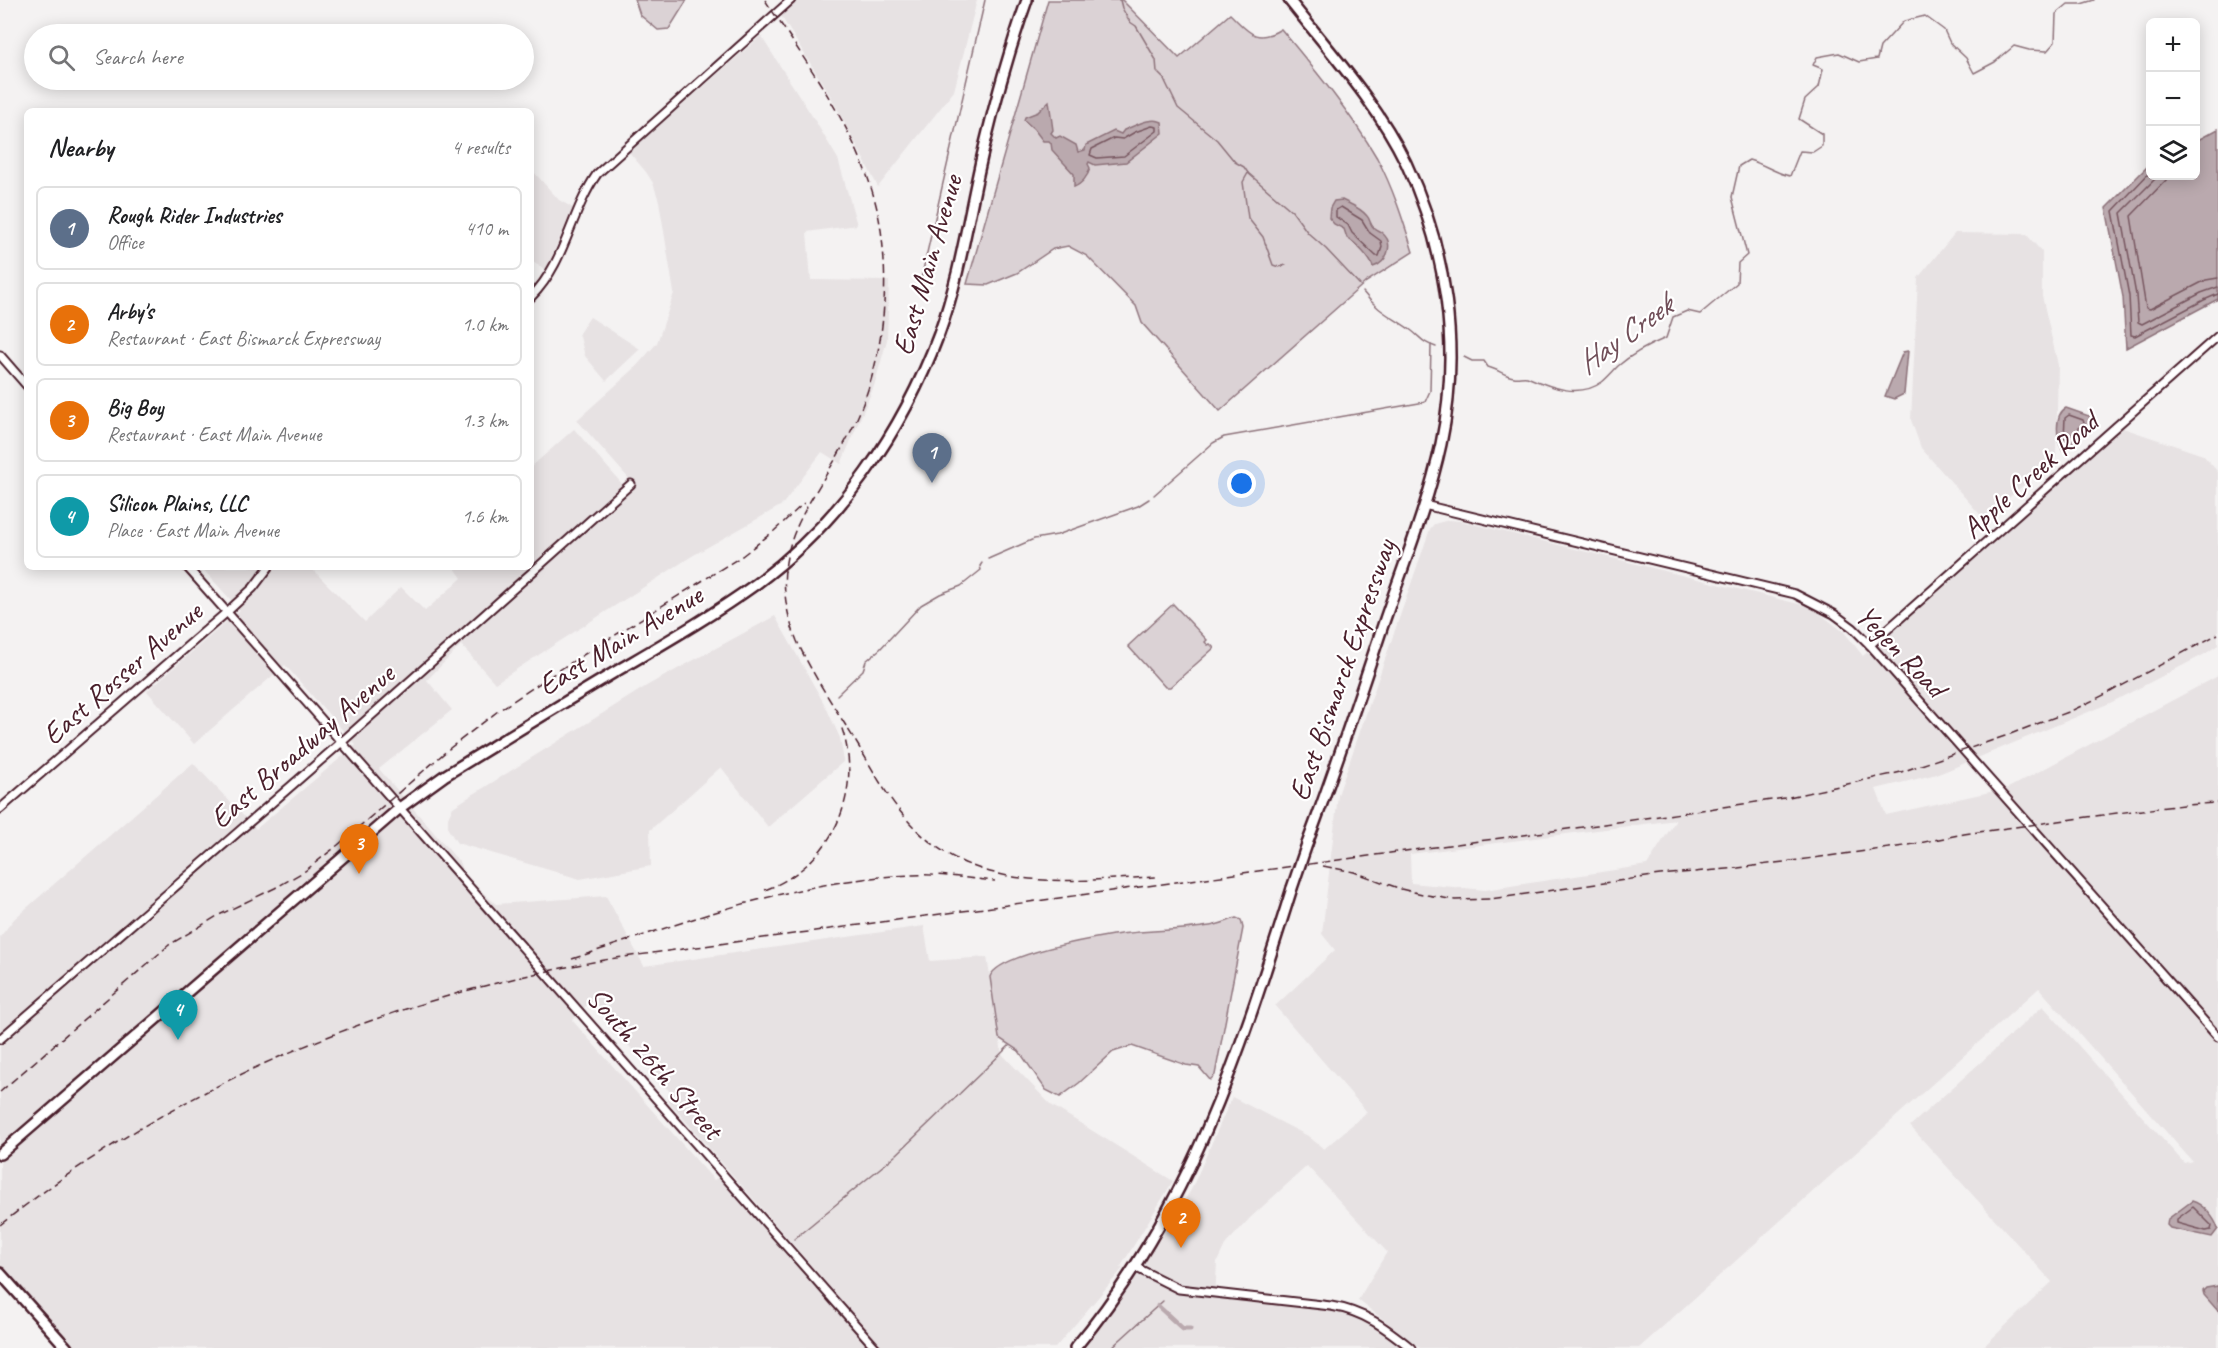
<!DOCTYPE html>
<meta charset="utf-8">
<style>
body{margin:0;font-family:Caveat,sans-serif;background:#f2f2f2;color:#202124}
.controls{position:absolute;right:18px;top:18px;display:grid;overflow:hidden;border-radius:9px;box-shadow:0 3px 15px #0003}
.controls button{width:54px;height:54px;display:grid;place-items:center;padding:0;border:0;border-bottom:2px solid #e0e0e0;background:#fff;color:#202124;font:30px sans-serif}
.you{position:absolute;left:1242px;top:484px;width:21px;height:21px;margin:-15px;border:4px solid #fff;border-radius:50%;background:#1a73e8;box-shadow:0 0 0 9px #1a73e833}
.badge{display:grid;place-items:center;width:39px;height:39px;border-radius:50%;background:#d1495b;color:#fff;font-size:20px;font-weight:700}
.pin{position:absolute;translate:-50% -50px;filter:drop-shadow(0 2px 3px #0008)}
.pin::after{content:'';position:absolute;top:32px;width:21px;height:18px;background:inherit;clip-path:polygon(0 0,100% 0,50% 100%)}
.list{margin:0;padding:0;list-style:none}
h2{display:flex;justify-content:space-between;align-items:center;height:78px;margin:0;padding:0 24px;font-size:26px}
h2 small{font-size:20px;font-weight:400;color:#757577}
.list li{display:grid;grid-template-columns:39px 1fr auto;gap:18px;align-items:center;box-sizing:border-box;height:84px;margin:0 12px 12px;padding:0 12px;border:2px solid #e0e0e0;border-radius:9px}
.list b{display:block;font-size:22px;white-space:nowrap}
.list p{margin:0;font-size:20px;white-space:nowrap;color:#757577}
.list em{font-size:20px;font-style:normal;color:#757577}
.icon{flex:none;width:33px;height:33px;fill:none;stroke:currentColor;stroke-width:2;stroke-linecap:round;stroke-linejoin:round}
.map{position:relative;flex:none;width:2218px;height:1348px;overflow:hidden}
.search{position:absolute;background:#fff;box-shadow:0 3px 15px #0003;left:24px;top:24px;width:510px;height:66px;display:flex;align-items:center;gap:15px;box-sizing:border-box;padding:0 21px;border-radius:33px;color:#757577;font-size:22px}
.panel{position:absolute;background:#fff;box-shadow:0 3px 15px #0003;left:24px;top:108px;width:510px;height:462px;border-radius:9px}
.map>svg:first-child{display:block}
.built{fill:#e7e2e3;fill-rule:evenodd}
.green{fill:#dbd2d5;stroke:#927880;stroke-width:1.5}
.water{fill:#baa9ae;stroke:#8d727a;stroke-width:1.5}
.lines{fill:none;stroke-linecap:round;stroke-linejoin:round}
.shore{stroke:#77565f;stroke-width:1.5}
.stream{stroke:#8d727a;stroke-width:1.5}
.canal{stroke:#baa9ae;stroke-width:5}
.minor-casing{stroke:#4a1f2b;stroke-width:11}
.major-casing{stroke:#4a1f2b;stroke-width:14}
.minor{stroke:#fff;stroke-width:7}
.major{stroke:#fff;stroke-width:9}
.rail{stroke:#4a1f2b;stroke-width:1.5;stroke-dasharray:9 4.5;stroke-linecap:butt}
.major-bridge-casing{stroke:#4a1f2b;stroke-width:14;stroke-linecap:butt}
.major-bridge{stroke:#fff;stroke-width:9}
.labels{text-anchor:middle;stroke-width:4.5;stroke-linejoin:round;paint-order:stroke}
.street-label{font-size:30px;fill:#4a1f2b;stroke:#fff}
.water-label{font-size:32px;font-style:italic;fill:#714f59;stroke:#fff}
</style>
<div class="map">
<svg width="2218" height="1348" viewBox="0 0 2218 1348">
<rect width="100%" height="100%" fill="#f4f2f2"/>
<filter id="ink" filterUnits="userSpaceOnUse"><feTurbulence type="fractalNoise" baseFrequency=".0167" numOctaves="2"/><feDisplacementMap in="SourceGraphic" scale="12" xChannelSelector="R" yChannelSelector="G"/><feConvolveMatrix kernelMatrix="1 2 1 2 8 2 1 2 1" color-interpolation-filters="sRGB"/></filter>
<g filter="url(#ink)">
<!-- built -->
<g class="built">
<polygon points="798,0 977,0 954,91 878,187 831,97 781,16"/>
<polygon points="761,36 814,119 838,159 857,225 807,232 811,280 889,281 887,340 874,386 841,464 822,452 782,505 692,556 495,683 461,645 427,680 452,710 379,769 461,864 464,876 496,904 606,896 644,966 924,926 930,961 987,957 1002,1054 1051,1105 1173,1181 1120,1268 1124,1267 1055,1348 883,1348 668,1101 671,1093 590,1002 572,1020 714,1180 720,1176 873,1348 75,1348 0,1266 0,937 14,919 193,763 256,829 356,745 285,665 194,744 147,691 240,610 201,567 310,567 365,622 401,587 425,611 462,578 454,567 531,567 531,467 574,429 623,485 630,480 577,420 634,369 657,343 674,293 659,201 653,183 646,172 629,152"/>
<polygon points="531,169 559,200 573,208 546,270 531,261"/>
<polygon points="1955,233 2026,234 2042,252 2042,296 2058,365 2056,457 1984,519 1921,448 1911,420 1918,278"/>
<polygon points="590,317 640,349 606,381 585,356 579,333"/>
<path d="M 2123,428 L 2203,455 L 2218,472 L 2218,645 L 2205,654 L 2110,703 L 1941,773 L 1876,789 L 1886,815 L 2008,788 L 2218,676 L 2218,1348 L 1982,1348 L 2052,1282 L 1910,1126 L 2043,1006 L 2184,1163 L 2192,1161 L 2039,988 L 1639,1348 L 1420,1348 L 1358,1300 L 1387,1252 L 1307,1166 L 1250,1218 L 1225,1245 L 1217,1262 L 1215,1298 L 1341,1312 L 1380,1326 L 1407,1348 L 1082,1348 L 1138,1274 L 1191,1190 L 1232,1097 L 1308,1136 L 1324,1149 L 1367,1112 L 1275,1006 L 1335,950 L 1322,934 L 1338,795 L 1430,529 L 1434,524 L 1449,520 L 1461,521 L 1811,607 L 1844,632 L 1863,656 ZM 1676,820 L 1647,865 L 1485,890 L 1411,883 L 1410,854 Z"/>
<polygon points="775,616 826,707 840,738 844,761 768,827 721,767 650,830 651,866 580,879 457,843 448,829 448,818 453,807 648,685"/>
</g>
<!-- green -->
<g class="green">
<polygon points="635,0 687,0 669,29 658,30 640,15"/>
<path d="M 1048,0 L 1122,0 L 1179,58 L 1230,14 C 1248,31 1255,45 1281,29 C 1315,70 1350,112 1377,158 C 1393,188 1403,220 1413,252 L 1366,282 L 1220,411 L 1142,323 L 1136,306 L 1087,256 L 1068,246 L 1053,249 L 1017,273 L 988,285 L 967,284 Z"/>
<polygon points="1173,604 1207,640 1205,642 1208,645 1210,644 1214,648 1170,687 1165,687 1128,646"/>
<path d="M 1236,918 L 1241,920 L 1243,928 L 1215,1075 L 1210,1080 L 1199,1067 L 1186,1065 L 1132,1046 L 1113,1052 L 1079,1083 L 1060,1097 L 1046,1090 L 1019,1051 L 999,1038 L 990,977 C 997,955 1090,939 1113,935 C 1145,930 1178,931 1210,926 C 1219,925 1227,921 1236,918 Z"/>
</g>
<!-- water -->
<g class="water">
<path d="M 1049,101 L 1053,130 L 1051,133 L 1056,138 L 1060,136 L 1076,145 L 1078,152 L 1085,150 L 1086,145 L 1114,131 L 1121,134 L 1124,130 C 1135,126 1151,116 1162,122 L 1163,133 L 1126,162 L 1095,165 L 1089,162 L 1088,164 L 1090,168 C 1088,176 1082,184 1074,187 L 1074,174 L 1052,150 L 1051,143 L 1049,141 L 1043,141 L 1034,129 L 1024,120 L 1025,117 L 1038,112 Z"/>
<polygon points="2218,129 2218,299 2126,348 2123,297 2106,208 2150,164 2150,176 2196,176 2196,141"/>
<path d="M 1342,200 C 1350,204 1361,208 1367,216 C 1370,219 1370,225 1374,228 C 1376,230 1380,231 1382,233 C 1395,243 1387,263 1373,267 C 1371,259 1355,242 1347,238 L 1344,229 L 1334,224 L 1329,218 L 1330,208 L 1334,201 Z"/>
<polygon points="1908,351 1904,394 1894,399 1885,396 1903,352"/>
<path d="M 2066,408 L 2092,417 L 2094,421 L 2073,444 L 2063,450 C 2056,441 2054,414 2066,408 Z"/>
<path d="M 2192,1201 C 2203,1204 2215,1218 2218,1229 L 2212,1237 L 2170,1228 L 2167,1225 L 2168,1219 Z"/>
<polygon points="2218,1286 2218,1311 2204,1295 2203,1291 2206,1288"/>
</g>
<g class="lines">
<!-- shore -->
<g class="shore">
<polygon points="1152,126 1157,127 1157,131 1124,156 1097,158 1090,155 1092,149 1114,138 1123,139 1135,132"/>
<polyline points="2150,172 2113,211 2129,296 2131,335 2135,336 2204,300 2218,294"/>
<polyline points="2158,176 2121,213 2136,295 2138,322 2142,324 2201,293 2218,287"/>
<polyline points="2170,176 2131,216 2146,308 2150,309 2206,280 2218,278"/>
<polygon points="1341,207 1362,220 1370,233 1381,241 1382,247 1379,256 1376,256 1352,233 1348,225 1336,217 1336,210"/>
<polygon points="2069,415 2083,420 2084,423 2067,440 2064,437 2065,418"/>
<polygon points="2193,1207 2212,1226 2211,1230 2206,1231 2177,1223 2177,1219"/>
</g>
<!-- stream -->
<g class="stream">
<polyline points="1120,0 1122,8 1130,22 1136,26 1156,60 1157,72 1164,79 1178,108 1217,140 1235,162 1244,167 1248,173 1292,211 1308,233 1326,249 1360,285"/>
<polyline points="1248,173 1243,182 1248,218 1263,237 1273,265 1279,267 1286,265"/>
<polyline points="921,279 985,0"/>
<path d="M 1363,292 C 1378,312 1393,317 1412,331 C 1422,339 1423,343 1436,347"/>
<path d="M 1464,357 L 1472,361 L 1484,361 L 1488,367 C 1497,369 1505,376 1514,377 C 1518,378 1523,376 1527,377 C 1550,387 1579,399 1602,382 C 1608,377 1613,371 1618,366 C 1633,353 1649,345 1666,338 L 1673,317 L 1687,311 L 1700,314 L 1737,283 L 1738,263 L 1747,255 L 1732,197 L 1739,166 L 1749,160 C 1764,164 1775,173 1790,176 L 1800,151 L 1813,152 L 1822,146 L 1822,134 L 1799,119 L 1805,100 L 1819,87 L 1823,69 L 1813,65 L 1817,57 L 1839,53 L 1859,62 L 1877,59 L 1880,47 L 1904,21 L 1925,16 L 1944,30 L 1950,43 L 1966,58 L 1974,73 L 1995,62 L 2014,46 L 2029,50 L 2047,51 L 2055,42 L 2056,14 L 2068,4 L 2081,4 L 2094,0"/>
<polyline points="1154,495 1213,443 1224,437 1425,402 1430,391 1431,345"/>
<polyline points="988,559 1034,539 1057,535 1138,506 1149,499"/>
<polyline points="837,695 863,670 866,661 880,649 921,605 940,594 961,586 981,570 980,566 982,563"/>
<polyline points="794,1239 896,1155 1009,1046"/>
<polyline points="1111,1348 1163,1301"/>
</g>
<!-- canal -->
<polyline class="canal" points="1158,1306 1183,1329 1190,1329"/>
<defs>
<g id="minor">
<path d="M 531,297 C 566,262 570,213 597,174 L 791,0"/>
<polyline points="0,355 27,386"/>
<polyline points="1424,505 1795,594 1834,614 1853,628 1870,645 2218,1037"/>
<polyline points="187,567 876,1348"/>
<polyline points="1870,645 2218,336"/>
<polyline points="0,809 227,612 253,588 269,567"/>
<polyline points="0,1039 336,747 631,484"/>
<path d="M 1135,1267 L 1179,1289 L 1331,1306 C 1364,1311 1386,1328 1411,1348"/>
</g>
<g id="major">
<path d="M 1289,0 C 1330,52 1377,103 1406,163 C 1447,250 1461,350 1441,444 C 1428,504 1405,561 1385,619 C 1360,694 1335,770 1307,844"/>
<path d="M 0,1154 L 401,807 L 444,776 C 503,740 561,704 620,669 C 666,642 713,615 756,584 C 841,521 902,433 939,334 C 961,274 969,210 984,148 C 996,98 1010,48 1027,0"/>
<polyline points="0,1273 67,1348"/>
<path d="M 1075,1348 C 1189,1212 1240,1054 1292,888"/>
</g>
</defs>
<!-- minor casing -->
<use href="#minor" class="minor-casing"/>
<!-- major casing -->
<use href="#major" class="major-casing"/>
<!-- minor -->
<use href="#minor" class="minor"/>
<!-- major -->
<use href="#major" class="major"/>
<!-- rail -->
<g class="rail">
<path d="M 765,0 C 813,73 872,149 882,238 C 889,299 882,360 858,416 C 822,499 757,541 797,641 C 814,678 838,712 859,747 C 873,770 886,795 904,816 C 971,897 1065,880 1158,877"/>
<polyline points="1323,866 1354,872 1401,889 1427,895 1455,900 1491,899 1660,875 1738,868 1904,846 1964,834 2117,813 2183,805 2218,803"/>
<path d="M 765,890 C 832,865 865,792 841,726"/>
<path d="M 572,959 C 683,923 794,879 913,875 C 940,874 967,878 995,881"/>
<polyline points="0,1092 169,945 219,915 275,888 305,871 338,845 450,748 498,711 564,667 742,556 774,531 804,503"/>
<path d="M 0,1225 C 181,1081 390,996 616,958 L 1597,825 L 1785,798 L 1901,772 L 2005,736 L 2071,711 L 2110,692 L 2218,634"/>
</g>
<defs>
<polyline id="major-bridge" points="1292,888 1307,844"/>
</defs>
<!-- major-bridge casing -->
<use href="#major-bridge" class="major-bridge-casing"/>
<!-- major-bridge -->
<use href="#major-bridge" class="major-bridge"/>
</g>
</g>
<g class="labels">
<!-- street labels -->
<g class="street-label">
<text transform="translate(927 265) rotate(-74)" y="10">East Main Avenue</text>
<text transform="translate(2030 475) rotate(-42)" y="10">Apple Creek Road</text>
<text transform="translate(620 640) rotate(-31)" y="10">East Main Avenue</text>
<text transform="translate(1901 651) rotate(46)" y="10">Yegen Road</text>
<text transform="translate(1342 670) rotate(-71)" y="10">East Bismarck Expressway</text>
<text transform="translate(122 673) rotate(-41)" y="10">East Rosser Avenue</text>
<text transform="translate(302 746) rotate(-41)" y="10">East Broadway Avenue</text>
<text transform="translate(655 1063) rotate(49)" y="10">South 26th Street</text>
</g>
<!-- water labels -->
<g class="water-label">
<text transform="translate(1624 334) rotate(-36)" y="11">Hay Creek</text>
</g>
</g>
</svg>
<div class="controls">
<button>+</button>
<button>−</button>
<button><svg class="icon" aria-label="layers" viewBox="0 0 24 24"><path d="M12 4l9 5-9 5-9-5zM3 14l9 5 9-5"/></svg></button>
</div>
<div class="you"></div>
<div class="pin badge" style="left:932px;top:483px;background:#5c6f8a">1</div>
<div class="pin badge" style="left:1181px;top:1248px;background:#e8710a">2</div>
<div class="pin badge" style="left:359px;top:874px;background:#e8710a">3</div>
<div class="pin badge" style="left:178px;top:1040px;background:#0f9aa8">4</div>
<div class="search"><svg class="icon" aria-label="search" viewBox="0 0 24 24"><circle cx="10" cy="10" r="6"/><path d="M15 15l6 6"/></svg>Search here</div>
<section class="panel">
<h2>Nearby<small>4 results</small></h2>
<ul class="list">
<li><span class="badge" style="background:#5c6f8a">1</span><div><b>Rough Rider Industries</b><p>Office</p></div><em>410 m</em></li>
<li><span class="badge" style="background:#e8710a">2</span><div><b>Arby's</b><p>Restaurant · East Bismarck Expressway</p></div><em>1.0 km</em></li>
<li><span class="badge" style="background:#e8710a">3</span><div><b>Big Boy</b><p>Restaurant · East Main Avenue</p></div><em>1.3 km</em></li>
<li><span class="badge" style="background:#0f9aa8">4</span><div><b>Silicon Plains, LLC</b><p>Place · East Main Avenue</p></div><em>1.6 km</em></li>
</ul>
</section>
</div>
